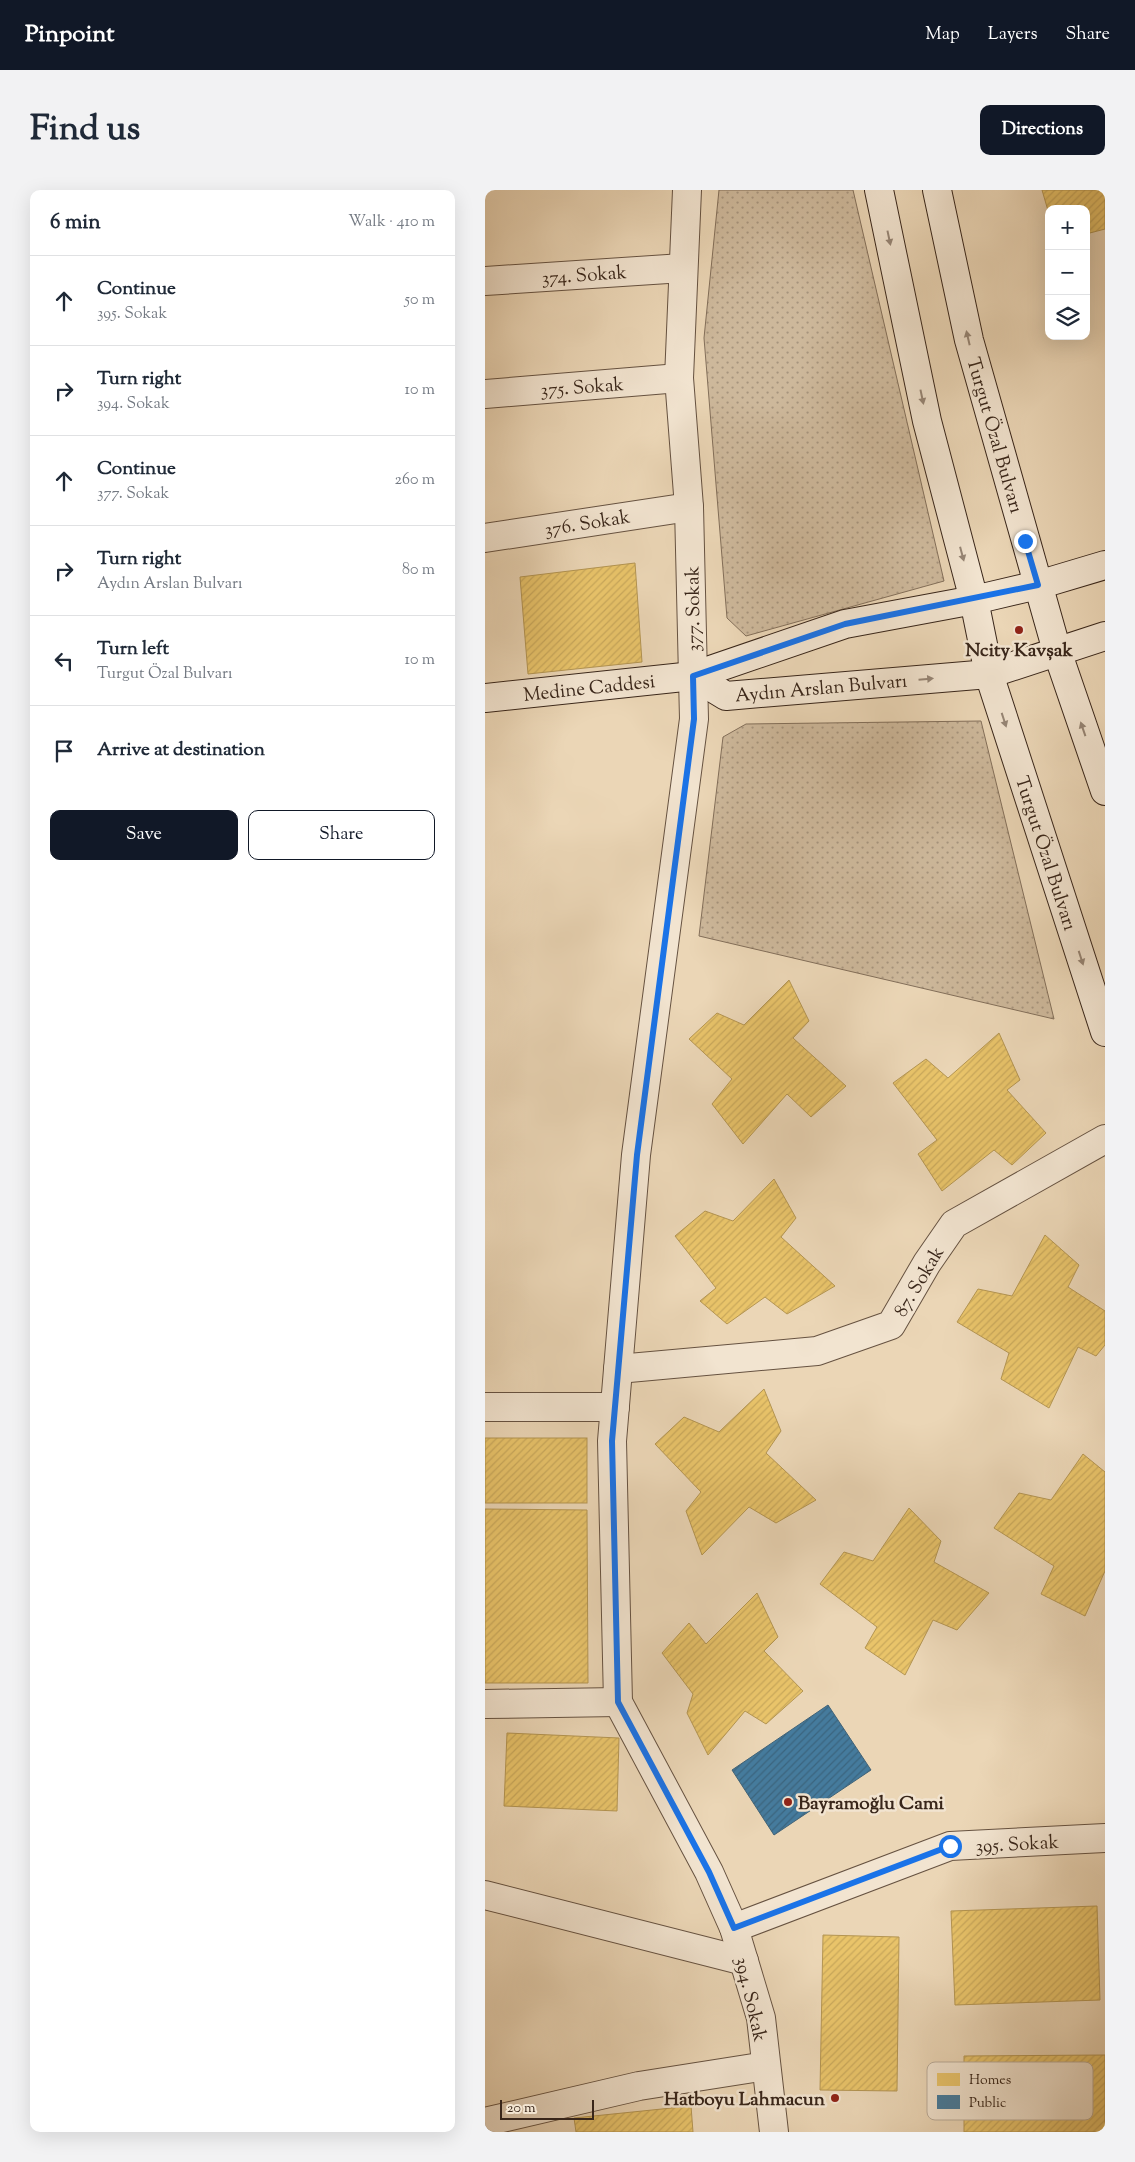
<!DOCTYPE html>
<meta charset="utf-8">
<style>
body{margin:0;font-family:"Sorts Mill Goudy",serif;background:#f2f2f3;color:#1f2937}
.controls{position:absolute;right:15px;top:15px;display:grid;overflow:hidden;border-radius:10px;box-shadow:0 5px 20px #0002}
.controls button{width:45px;height:45px;display:grid;place-items:center;padding:0;border:0;border-bottom:1px solid #e0e1e3;background:#fff;color:#1f2937;font:25px sans-serif}
.scale{position:absolute;left:15px;bottom:12px;width:94px;box-sizing:border-box;padding-left:5px;border:2px solid #39261a;border-top:0;font-size:14px;line-height:18px;white-space:nowrap;color:#39261a;-webkit-text-stroke:4px #f2e4d0;paint-order:stroke}
.stop{position:absolute;width:15px;height:15px;margin:-11px;border:4px solid #1a73e8;border-radius:50%;background:#fff}
.stop.end{background:#1a73e8;border-color:#fff;box-shadow:0 1px 5px #0008}
.list{margin:0;padding:0;list-style:none}
h2{display:flex;justify-content:space-between;align-items:center;height:65px;margin:0;padding:0 20px;font-size:21px}
h2 small{font-size:16px;font-weight:400;color:#747a83}
.list li{display:grid;grid-template-columns:32px 1fr auto;gap:15px;align-items:center;box-sizing:border-box;height:90px;padding:0 20px;border-top:1px solid #e0e1e3}
.list b{display:block;font-size:19px;white-space:nowrap}
.list p{margin:0;font-size:16px;white-space:nowrap;color:#747a83}
.list em{font-size:16px;font-style:normal;color:#747a83}
.actions{display:flex;gap:10px;padding:15px 20px}
.actions a{flex:1;padding:11px 0;border:1px solid #111827;border-radius:10px;text-align:center;font-size:18px;color:#111827}
.actions .main{background:#111827;color:#fff}
.icon{flex:none;width:28px;height:28px;fill:none;stroke:currentColor;stroke-width:2;stroke-linecap:round;stroke-linejoin:round}
.map{position:relative;flex:none;width:620px;height:1942px;overflow:hidden;border-radius:10px}
header{display:flex;align-items:center;gap:30px;box-sizing:border-box;height:70px;padding:0 25px;background:#111827;color:#fff}
header strong{font-size:24px}
nav{display:flex;gap:28px;margin-inline-start:auto;font-size:18px}
.intro{display:flex;align-items:center;justify-content:space-between;box-sizing:border-box;height:120px;padding:0 30px}
h1{margin:0;font-size:35px}
.button{padding:12px 22px;border-radius:10px;background:#111827;color:#fff;font-size:18px;font-weight:700}
main{display:flex;gap:30px;padding:0 30px}
aside{flex:1;background:#fff;border-radius:10px;box-shadow:0 5px 20px #0002}
.map>svg:first-child{display:block}
.park{fill:url(#park-dots);stroke:#836f5a}
.homes{fill:url(#homes-hatch);stroke:#b49552}
.public{fill:url(#public-hatch);stroke:#416276}
.lines{fill:none;stroke-linecap:round;stroke-linejoin:round}
.street-casing{stroke:#665241;stroke-width:30}
.secondary-casing{stroke:#39261a;stroke-width:30}
.street{stroke:#f2e4d0;stroke-width:28}
.secondary{stroke:#f2e4d0;stroke-width:28}
.oneway{fill:#968575}
.route{stroke:#1a73e8;stroke-width:6}
.poi-dot{fill:#8f2418;stroke:#f2e4d0;stroke-width:2}
.labels{text-anchor:middle;stroke-width:5;stroke-linejoin:round;paint-order:stroke}
.street-label{font-size:19px;fill:#39261a;stroke:#f2e4d0}
.poi-label{font-size:19px;font-weight:bold;fill:#39261a;stroke:#f2e4d0}
.key{fill:#f2e4d0;stroke:#baab99;stroke-width:1}
.key-label{font-size:14px;fill:#39261a}
</style>
<header>
<strong>Pinpoint</strong>
<nav><a>Map</a><a>Layers</a><a>Share</a></nav>
</header>
<div class="intro"><h1>Find us</h1><a class="button">Directions</a></div>
<main>
<aside>
<h2>6 min<small>Walk · 410 m</small></h2>
<ul class="list">
<li><svg class="icon" aria-label="ahead" viewBox="0 0 24 24"><path d="M12 20V5M6 11l6-6 6 6"/></svg><div><b>Continue</b><p>395. Sokak</p></div><em>50 m</em></li>
<li><svg class="icon" aria-label="right" viewBox="0 0 24 24"><path d="M7 20v-9h11M14 6l5 5-5 5"/></svg><div><b>Turn right</b><p>394. Sokak</p></div><em>10 m</em></li>
<li><svg class="icon" aria-label="ahead" viewBox="0 0 24 24"><path d="M12 20V5M6 11l6-6 6 6"/></svg><div><b>Continue</b><p>377. Sokak</p></div><em>260 m</em></li>
<li><svg class="icon" aria-label="right" viewBox="0 0 24 24"><path d="M7 20v-9h11M14 6l5 5-5 5"/></svg><div><b>Turn right</b><p>Aydın Arslan Bulvarı</p></div><em>80 m</em></li>
<li><svg class="icon" aria-label="left" viewBox="0 0 24 24"><path d="M17 20v-9H6M10 6l-5 5 5 5"/></svg><div><b>Turn left</b><p>Turgut Özal Bulvarı</p></div><em>10 m</em></li>
<li><svg class="icon" aria-label="arrive" viewBox="0 0 24 24"><path d="M6 21V4h12l-3 4 3 4H6"/></svg><div><b>Arrive at destination</b></div></li>
</ul>
<div class="actions"><a class="main">Save</a><a>Share</a></div>
</aside>
<div class="map">
<svg width="620" height="1942" viewBox="0 0 620 1942">
<defs>
<pattern id="park-dots" width="8" height="8" patternUnits="userSpaceOnUse" patternTransform="scale(1.25)"><rect width="8" height="8" fill="#cdb89b"/><path d="M2 2h.1M6 6h.1" fill="none" stroke="#a7957e" stroke-width="1.8" stroke-linecap="round"/></pattern>
<pattern id="homes-hatch" width="6" height="6" patternUnits="userSpaceOnUse" patternTransform="scale(1.25)"><rect width="6" height="6" fill="#e9c46a"/><path d="M-1 1l2-2M0 6l6-6M5 7l2-2" fill="none" stroke="#c9a85b"/></pattern>
<pattern id="public-hatch" width="6" height="6" patternUnits="userSpaceOnUse" patternTransform="scale(1.25)"><rect width="6" height="6" fill="#457b9d"/><path d="M-1 1l2-2M0 6l6-6M5 7l2-2" fill="none" stroke="#3b657f"/></pattern>
</defs>
<rect width="100%" height="100%" fill="#ebd6b6"/>
<filter id="stains"><feTurbulence type="fractalNoise" baseFrequency=".004" numOctaves="4"/><feColorMatrix values="0 0 0 0 .2 0 0 0 0 .09 0 0 0 0 .02 0 0 0 .5 -.17"/></filter>
<radialGradient id="worn" r=".72"><stop offset=".6" stop-color="#630" stop-opacity="0"/><stop offset="1" stop-color="#630" stop-opacity=".3"/></radialGradient>
<!-- park -->
<g class="park">
<polygon points="234,0 368,0 459,391 261,446 242,428 219,148"/>
<polygon points="496,531 569,829 214,746 238,547 261,534"/>
</g>
<!-- homes -->
<g class="homes">
<polygon points="557,0 620,0 620,39 601,44 601,19 564,19 564,24"/>
<polygon points="150,373 157,472 43,484 35,387"/>
<polygon points="304,790 324,831 308,848 361,896 326,927 302,904 258,954 227,914 247,889 204,849 232,823 259,835"/>
<polygon points="514,843 535,890 522,900 561,943 527,975 509,960 457,1001 433,964 452,950 408,893 441,869 463,888"/>
<polygon points="289,989 311,1028 296,1047 350,1096 302,1124 280,1107 242,1134 215,1111 231,1098 190,1046 220,1021 248,1031"/>
<polygon points="560,1045 594,1075 583,1097 620,1121 620,1155 611,1166 593,1157 564,1218 516,1189 524,1163 472,1132 493,1099 527,1106"/>
<polygon points="279,1199 296,1241 281,1263 331,1310 291,1333 264,1317 217,1365 201,1321 216,1302 170,1254 199,1227 234,1242"/>
<rect x="0" y="1248" width="102" height="65"/>
<polygon points="598,1264 620,1282 620,1381 600,1426 556,1404 569,1376 509,1338 534,1303 566,1310"/>
<polygon points="424,1318 456,1351 449,1372 504,1403 472,1440 448,1430 420,1485 380,1458 392,1437 335,1394 359,1362 388,1371"/>
<polygon points="0,1319 102,1320 103,1493 0,1493"/>
<polygon points="272,1403 293,1447 279,1461 318,1501 281,1534 260,1521 223,1565 202,1523 208,1504 177,1463 204,1433 221,1454"/>
<polygon points="22,1543 134,1548 132,1621 19,1616"/>
<polygon points="612,1716 615,1810 470,1815 466,1721"/>
<polygon points="338,1745 414,1747 412,1901 335,1900"/>
<polygon points="620,1865 620,1942 479,1942 479,1866"/>
<polygon points="206,1916 208,1942 91,1942 89,1928"/>
</g>
<!-- public -->
<polygon class="public" points="343,1515 386,1580 289,1645 247,1580"/>
<g class="lines">
<defs>
<g id="street">
<polyline points="202,0 194,188 204,317 209,529 151,965 127,1251 133,1512 224,1682 249,1738 276,1828 289,1942"/>
<polyline points="0,91 198,78"/>
<polyline points="0,204 194,188"/>
<polyline points="0,348 204,317"/>
<polyline points="133,1179 332,1161 406,1135 442,1073 469,1034 620,949"/>
<polyline points="0,1217 130,1217"/>
<polyline points="0,1514 133,1512"/>
<polyline points="0,1705 259,1771"/>
<polyline points="249,1738 465,1656 620,1648"/>
<polyline points="0,1932 154,1896 281,1876"/>
</g>
<g id="secondary">
<polyline points="394,0 442,231 489,410 504,484 620,842"/>
<polyline points="452,0 484,150 572,461 620,601"/>
<polyline points="620,375 553,395 489,410 360,434 208,486 241,506 504,484 620,446"/>
<polyline points="0,508 208,486"/>
</g>
</defs>
<!-- street casing -->
<use href="#street" class="street-casing"/>
<!-- secondary casing -->
<use href="#secondary" class="secondary-casing"/>
<!-- street -->
<use href="#street" class="street"/>
<!-- secondary -->
<use href="#secondary" class="secondary"/>
</g>
<!-- one-way arrows -->
<defs><path id="oneway-solid" d="M-6-.8H1V-3.2L6.5 0L1 3.2V.8H-6Z" transform="scale(1.25)"/></defs>
<g class="oneway">
<use href="#oneway-solid" transform="translate(404 48) rotate(78)"/>
<use href="#oneway-solid" transform="translate(483 148) rotate(-103)"/>
<use href="#oneway-solid" transform="translate(437 207) rotate(78)"/>
<use href="#oneway-solid" transform="translate(477 364) rotate(75)"/>
<use href="#oneway-solid" transform="translate(441 489) rotate(-5)"/>
<use href="#oneway-solid" transform="translate(519 530) rotate(72)"/>
<use href="#oneway-solid" transform="translate(598 539) rotate(-109)"/>
<use href="#oneway-solid" transform="translate(596 768) rotate(72)"/>
</g>
<g class="lines">
<!-- route -->
<polyline class="route" points="465,1656 249,1738 224,1682 133,1512 127,1251 152,965 209,529 208,486 360,434 553,395 540,351"/>
</g>
<!-- markers -->
<g class="poi-dot">
<circle cx="534" cy="440" r="5"/>
<circle cx="303" cy="1612" r="5"/>
<circle cx="350" cy="1908" r="5"/>
</g>
<g class="labels">
<!-- street labels -->
<g class="street-label">
<text transform="translate(99 84) rotate(-4)" y="7">374. Sokak</text>
<text transform="translate(97 196) rotate(-4)" y="7">375. Sokak</text>
<text transform="translate(511 245) rotate(74)" y="7">Turgut Özal Bulvarı</text>
<text transform="translate(102 332) rotate(-9)" y="7">376. Sokak</text>
<text transform="translate(207 419) rotate(-91)" y="7">377. Sokak</text>
<text transform="translate(104 497) rotate(-6)" y="7">Medine Caddesi</text>
<text transform="translate(336 497) rotate(-5)" y="7">Aydın Arslan Bulvarı</text>
<text transform="translate(562 663) rotate(72)" y="7">Turgut Özal Bulvarı</text>
<text transform="translate(433 1091) rotate(-59)" y="7">87. Sokak</text>
<text transform="translate(532 1653) rotate(-3)" y="7">395. Sokak</text>
<text transform="translate(267 1809) rotate(77)" y="7">394. Sokak</text>
</g>
<!-- poi labels -->
<g class="poi-label">
<text x="534" y="466">Ncity Kavşak</text>
<text x="313" y="1619" text-anchor="start">Bayramoğlu Cami</text>
<text x="340" y="1915" text-anchor="end">Hatboyu Lahmacun</text>
</g>
</g>
<!-- legend -->
<rect x="442" y="1872" width="166" height="58" rx="8" class="key"/>
<rect x="452" y="1883" width="23" height="13" fill="#e9c46a"/>
<rect x="452" y="1905" width="23" height="14" fill="#457b9d"/>
<g class="key-label">
<text x="484" y="1894">Homes</text>
<text x="484" y="1917">Public</text>
</g>
<rect width="100%" height="100%" filter="url(#stains)"/>
<rect width="100%" height="100%" fill="url(#worn)"/>
</svg>
<div class="controls">
<button>+</button>
<button>−</button>
<button><svg class="icon" aria-label="layers" viewBox="0 0 24 24"><path d="M12 4l9 5-9 5-9-5zM3 14l9 5 9-5"/></svg></button>
</div>
<div class="scale">20 m</div>
<div class="stop" style="left:465px;top:1656px"></div>
<div class="stop end" style="left:540px;top:351px"></div>
</div>
</main>
